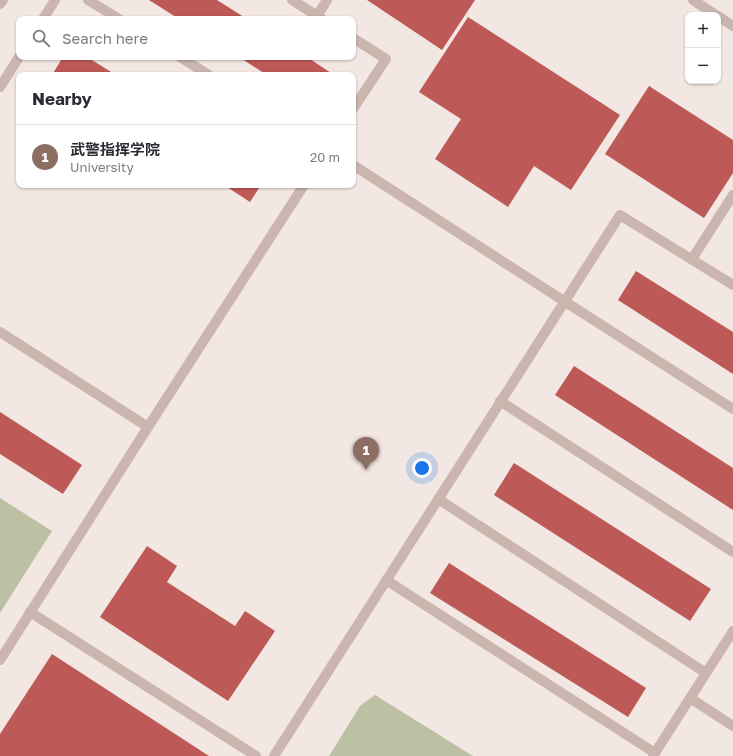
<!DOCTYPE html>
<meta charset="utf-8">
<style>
body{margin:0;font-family:"Golos Text","Noto Sans SC",sans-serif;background:#f7f7f7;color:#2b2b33}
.controls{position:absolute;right:12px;top:12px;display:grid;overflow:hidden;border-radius:8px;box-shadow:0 1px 3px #0004}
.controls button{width:36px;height:36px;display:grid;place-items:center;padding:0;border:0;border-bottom:1px solid #e1e1e2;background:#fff;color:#2b2b33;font:20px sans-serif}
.you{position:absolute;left:422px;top:468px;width:14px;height:14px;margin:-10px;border:3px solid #fff;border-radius:50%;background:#1a73e8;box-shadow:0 0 0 6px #1a73e833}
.badge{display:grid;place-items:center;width:26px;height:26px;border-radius:50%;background:#1a73e8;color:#fff;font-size:13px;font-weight:700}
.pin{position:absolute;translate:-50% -33px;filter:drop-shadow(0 1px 2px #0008)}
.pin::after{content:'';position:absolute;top:21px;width:14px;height:12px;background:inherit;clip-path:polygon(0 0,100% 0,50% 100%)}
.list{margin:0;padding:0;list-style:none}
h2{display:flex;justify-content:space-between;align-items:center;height:52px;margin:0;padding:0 16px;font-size:17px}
h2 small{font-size:13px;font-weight:400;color:#7c7c81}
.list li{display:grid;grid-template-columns:26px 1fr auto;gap:12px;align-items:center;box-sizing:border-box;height:64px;padding:0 16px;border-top:1px solid #e1e1e2}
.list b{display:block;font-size:15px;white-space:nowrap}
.list p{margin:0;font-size:13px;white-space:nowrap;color:#7c7c81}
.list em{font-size:13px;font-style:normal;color:#7c7c81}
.icon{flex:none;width:22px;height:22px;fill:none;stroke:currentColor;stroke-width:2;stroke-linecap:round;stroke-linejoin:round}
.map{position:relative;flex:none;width:733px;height:756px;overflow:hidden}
.search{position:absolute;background:#fff;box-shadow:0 1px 3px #0004;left:16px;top:16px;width:340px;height:44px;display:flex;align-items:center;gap:10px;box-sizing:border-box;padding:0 14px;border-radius:8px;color:#7c7c81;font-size:15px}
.panel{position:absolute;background:#fff;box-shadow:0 1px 3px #0004;left:16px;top:72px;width:340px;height:116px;border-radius:8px}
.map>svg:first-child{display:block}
.green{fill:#bdc1a3}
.building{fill:#bd5956}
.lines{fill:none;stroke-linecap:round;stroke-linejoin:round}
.minor{stroke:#cab5af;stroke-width:10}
</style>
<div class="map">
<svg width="733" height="756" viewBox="0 0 733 756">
<rect width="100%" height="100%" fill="#f2e7e2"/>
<!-- green -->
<g class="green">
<polygon points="0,498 52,531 0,613"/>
<polygon points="375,695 473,756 329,756 360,706"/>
</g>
<!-- building -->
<g class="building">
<polygon points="149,0 217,0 247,19 179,19"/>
<polygon points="367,0 475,0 442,50"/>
<polygon points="468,17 620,115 571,190 534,166 508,207 435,159 461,119 419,92"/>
<polygon points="63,57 87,57 116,75 52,75"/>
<polygon points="239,57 307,57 331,73 329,75 267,75"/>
<polygon points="649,86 733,140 733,173 704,218 605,154"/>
<polygon points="224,185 261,185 250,202"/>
<polygon points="636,271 733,332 733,374 618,300"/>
<polygon points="574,366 733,468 733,510 555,395"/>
<polygon points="0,412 82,465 63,494 0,454"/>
<polygon points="514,463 711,589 690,621 494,495"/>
<polygon points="147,546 177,566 167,582 235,626 245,611 275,631 228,701 100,617"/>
<polygon points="449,563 646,688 628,717 430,593"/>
<polygon points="52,654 209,756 0,756 0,734"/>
</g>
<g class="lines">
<!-- minor -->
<g class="minor">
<polyline points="88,0 119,19"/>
<polyline points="292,0 322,19"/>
<polyline points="693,0 716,15"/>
<polyline points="0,4 3,0"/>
<polyline points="317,16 327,0"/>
<polyline points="718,16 733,26"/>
<polyline points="43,19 55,0"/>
<polyline points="353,38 386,59 353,109"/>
<polyline points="180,57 209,75"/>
<polyline points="0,87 19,57"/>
<polyline points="353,165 564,301 733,409"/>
<polyline points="692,259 733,195"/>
<polyline points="0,332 148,427"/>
<polyline points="500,401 733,552"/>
<polyline points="438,499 706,673"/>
<polyline points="386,580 655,753"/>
<polyline points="30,612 256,756"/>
<polyline points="0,660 148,427 304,185"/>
<polyline points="690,698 733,726"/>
<polyline points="274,756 620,215 733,285"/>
<polyline points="653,756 733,631"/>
</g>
</g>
</svg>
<div class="controls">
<button>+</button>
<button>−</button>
</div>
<div class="you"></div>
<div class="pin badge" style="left:366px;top:470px;background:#8d6e63">1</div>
<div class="search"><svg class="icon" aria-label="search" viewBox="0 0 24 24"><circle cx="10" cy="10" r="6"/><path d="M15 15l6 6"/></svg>Search here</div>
<section class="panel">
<h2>Nearby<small></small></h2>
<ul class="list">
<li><span class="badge" style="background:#8d6e63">1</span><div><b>武警指挥学院</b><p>University</p></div><em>20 m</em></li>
</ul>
</section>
</div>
